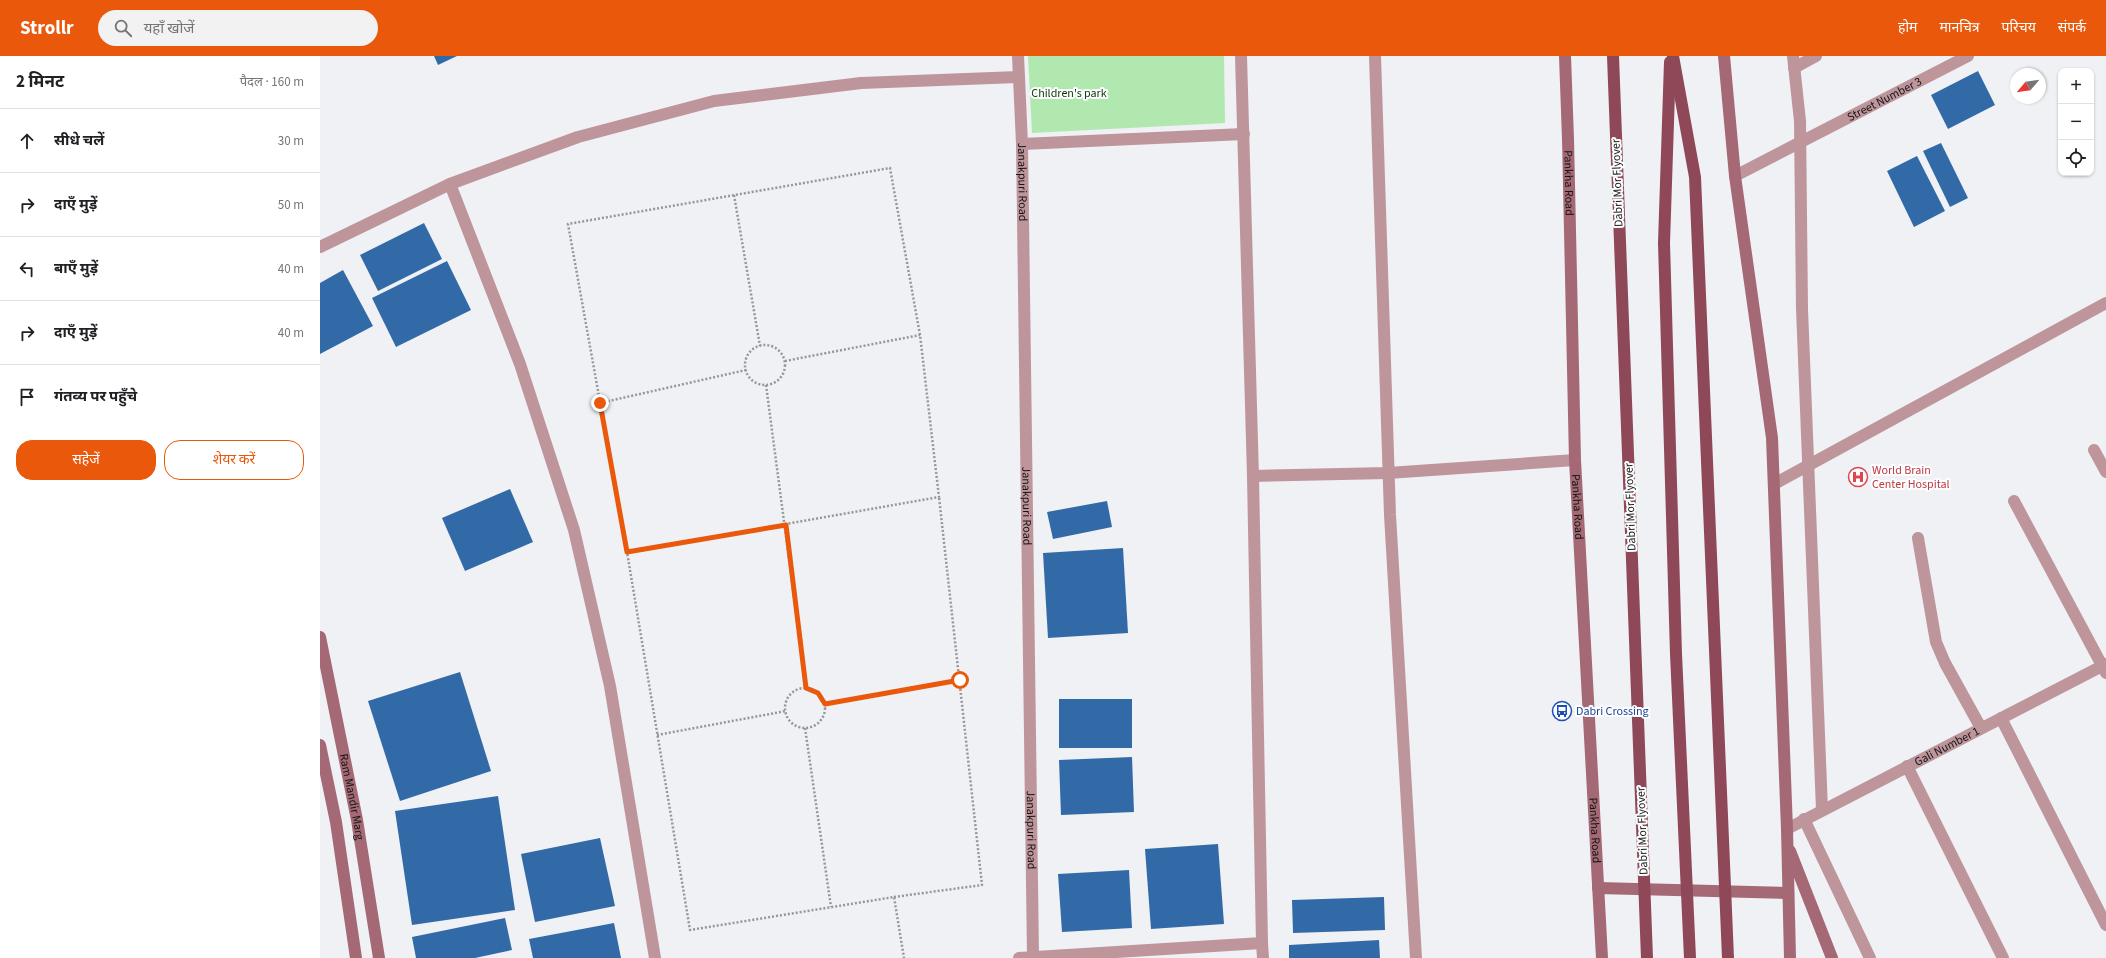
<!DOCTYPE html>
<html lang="hi">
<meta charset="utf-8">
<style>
body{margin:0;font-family:"Source Sans 3","Noto Sans Devanagari",sans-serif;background:#f2f2f2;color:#202124}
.controls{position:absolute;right:12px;top:12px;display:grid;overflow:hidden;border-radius:8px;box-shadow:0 1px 3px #0004}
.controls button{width:36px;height:36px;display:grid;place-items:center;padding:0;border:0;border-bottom:1px solid #e0e0e0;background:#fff;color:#202124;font:20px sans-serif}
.compass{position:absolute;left:1690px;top:12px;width:36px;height:36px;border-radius:50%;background:#fff;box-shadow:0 1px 3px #0004;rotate:241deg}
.stop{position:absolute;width:12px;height:12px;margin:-9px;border:3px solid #ea580c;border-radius:50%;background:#fff}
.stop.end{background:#ea580c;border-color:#fff;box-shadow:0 1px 4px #0008}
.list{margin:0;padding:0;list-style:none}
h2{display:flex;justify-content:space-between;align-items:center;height:52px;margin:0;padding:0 16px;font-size:17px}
h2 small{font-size:13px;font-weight:400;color:#757577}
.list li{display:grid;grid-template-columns:26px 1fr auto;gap:12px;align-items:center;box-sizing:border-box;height:64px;padding:0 16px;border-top:1px solid #e0e0e0}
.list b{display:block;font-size:15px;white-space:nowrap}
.list em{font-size:13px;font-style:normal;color:#757577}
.actions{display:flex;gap:8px;padding:12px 16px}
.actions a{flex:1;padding:9px 0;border:1px solid #ea580c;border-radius:16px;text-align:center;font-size:14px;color:#ea580c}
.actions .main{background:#ea580c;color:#fff}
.icon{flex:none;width:22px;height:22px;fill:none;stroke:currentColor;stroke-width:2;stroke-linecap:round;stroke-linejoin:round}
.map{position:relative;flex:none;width:1786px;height:902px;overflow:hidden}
header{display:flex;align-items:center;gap:24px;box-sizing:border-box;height:56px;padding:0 20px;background:#ea580c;color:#fff}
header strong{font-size:19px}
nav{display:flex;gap:22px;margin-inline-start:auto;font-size:14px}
.search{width:280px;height:36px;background:#f2f2f2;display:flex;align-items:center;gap:10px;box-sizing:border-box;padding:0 14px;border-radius:22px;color:#757577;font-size:15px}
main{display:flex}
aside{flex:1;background:#fff}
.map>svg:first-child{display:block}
.green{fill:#b1e8af}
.building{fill:#326aa8}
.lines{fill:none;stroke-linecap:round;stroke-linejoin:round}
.path{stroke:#969799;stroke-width:2.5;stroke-dasharray:2 2;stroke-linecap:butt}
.lane{stroke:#bf959c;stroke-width:12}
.street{stroke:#bf959c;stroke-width:12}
.secondary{stroke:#a46974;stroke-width:12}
.primary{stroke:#8f4857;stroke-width:12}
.route{stroke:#ea580c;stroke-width:5}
.labels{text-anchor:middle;stroke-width:4;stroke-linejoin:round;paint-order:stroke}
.park-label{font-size:12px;fill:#09370b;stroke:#fefeff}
.street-label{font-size:12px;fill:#141516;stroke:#fefeff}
.health-label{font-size:12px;fill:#be3a42;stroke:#fefeff;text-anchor:start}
.transit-label{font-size:12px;fill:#164399;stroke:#fefeff;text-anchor:start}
</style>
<header>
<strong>Strollr</strong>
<div class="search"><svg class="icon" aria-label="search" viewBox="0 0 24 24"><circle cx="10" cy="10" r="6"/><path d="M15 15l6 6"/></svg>यहाँ खोजें</div>
<nav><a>होम</a><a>मानचित्र</a><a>परिचय</a><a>संपर्क</a></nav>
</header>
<main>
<aside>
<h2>2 मिनट<small>पैदल · 160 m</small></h2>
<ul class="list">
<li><svg class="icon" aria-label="ahead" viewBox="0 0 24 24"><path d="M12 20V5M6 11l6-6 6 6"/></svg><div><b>सीधे चलें</b></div><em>30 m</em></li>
<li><svg class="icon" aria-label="right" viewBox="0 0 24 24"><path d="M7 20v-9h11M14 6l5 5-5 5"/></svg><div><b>दाएँ मुड़ें</b></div><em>50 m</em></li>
<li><svg class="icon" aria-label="left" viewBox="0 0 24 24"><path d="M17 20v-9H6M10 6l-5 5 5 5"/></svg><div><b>बाएँ मुड़ें</b></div><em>40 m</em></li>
<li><svg class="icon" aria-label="right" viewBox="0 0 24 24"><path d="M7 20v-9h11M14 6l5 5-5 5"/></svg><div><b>दाएँ मुड़ें</b></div><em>40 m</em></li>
<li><svg class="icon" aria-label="arrive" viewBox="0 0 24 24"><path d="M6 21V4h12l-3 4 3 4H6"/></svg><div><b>गंतव्य पर पहुँचे</b></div></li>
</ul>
<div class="actions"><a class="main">सहेजें</a><a>शेयर करें</a></div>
</aside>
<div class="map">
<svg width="1786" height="902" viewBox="0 0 1786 902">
<rect width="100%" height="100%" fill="#eff1f4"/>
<!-- green -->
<polygon class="green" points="708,0 904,0 905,67 712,77"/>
<!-- building -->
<g class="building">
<polygon points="114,0 137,0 118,9"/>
<polygon points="1658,15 1675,49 1628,73 1611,39"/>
<polygon points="1621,87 1648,142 1630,151 1603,95"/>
<polygon points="1597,100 1625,155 1594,171 1567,115"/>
<polygon points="104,167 122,203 58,235 40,199"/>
<polygon points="127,205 151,254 76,291 52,242"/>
<polygon points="23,214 53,270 0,298 0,227"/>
<polygon points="190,433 213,486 145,515 122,462"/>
<polygon points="787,445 792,471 733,483 727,456"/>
<polygon points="803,492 808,577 728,582 723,497"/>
<polygon points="140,616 171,715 80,745 48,645"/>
<rect x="739" y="643" width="73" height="49"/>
<polygon points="812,701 814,756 741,759 739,704"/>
<polygon points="178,740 195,854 92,869 75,755"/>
<polygon points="280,782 295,850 215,866 201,798"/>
<polygon points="898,788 904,868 831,873 825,793"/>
<polygon points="809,814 812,872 742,876 738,818"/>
<polygon points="1064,841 1065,874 973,877 972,844"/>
<polygon points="185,862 192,894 155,902 96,902 92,881"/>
<polygon points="294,867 301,902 213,902 209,883"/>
<polygon points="1059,884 1060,902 969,902 969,889"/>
</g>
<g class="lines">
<!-- path -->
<g class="path">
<polyline points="414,139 440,290"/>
<circle cx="445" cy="309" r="20"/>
<polyline points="465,305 600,279"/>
<polyline points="446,329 486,632"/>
<polyline points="280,347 426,314"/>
<polyline points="307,496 619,441 600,279 570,112 248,168 307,496 370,874 574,841 584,902"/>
<circle cx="485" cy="652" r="20"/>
<polyline points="505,648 641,623"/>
<polyline points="485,672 511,851"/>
<polyline points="337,679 466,655"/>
<polyline points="574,841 662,829 619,441"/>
</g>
<!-- lane -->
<polyline class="lane" points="1484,763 1550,902"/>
<!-- street -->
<g class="street">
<path id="s1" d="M 698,0 L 702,88 L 713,900"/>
<polyline points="1055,0 1070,459 1096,902"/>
<polyline points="1473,0 1480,65 1482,253 1502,754"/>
<polyline points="1474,12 1496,0"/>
<polyline points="702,88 924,78"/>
<path id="s2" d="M 1415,120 L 1648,0"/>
<polyline points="130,128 258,81 394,45 541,27 699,21"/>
<polyline points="0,191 130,128 200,308 254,474 290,630 335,902"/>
<polyline points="1774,394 1786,416"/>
<polyline points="933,420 1068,417 1255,404"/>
<polyline points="1454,428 1786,247"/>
<polyline points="1694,445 1786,617"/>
<polyline points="1598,482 1616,586 1625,607 1661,672"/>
<polyline points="1681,662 1786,869"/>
<polyline points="1587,710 1683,902"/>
<path id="s3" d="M 1467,773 L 1786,608"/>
<polyline points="942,887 943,902"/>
<polyline points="699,902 942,887 933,420 921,0"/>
</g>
<!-- secondary -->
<g class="secondary">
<path id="s4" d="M 1245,0 L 1248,83 L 1255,404 L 1282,902"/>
<polyline points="1404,0 1415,120 1452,382 1467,773 1470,902"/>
<path id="s5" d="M 0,581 L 37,764 L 59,902"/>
<polyline points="0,689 16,766 36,902"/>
<polyline points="1470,795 1512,902"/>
<polyline points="1278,832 1468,837"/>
</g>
<!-- primary -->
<g class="primary">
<polyline points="1293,0 1327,902"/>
<polyline points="1353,0 1375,121 1408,902"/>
<polyline points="1350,6 1344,187 1356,598 1370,902"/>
</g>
</g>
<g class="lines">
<!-- route -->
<polyline class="route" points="280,347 307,496 466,469 486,632 498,637 505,648 640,624"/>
</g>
<!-- icons -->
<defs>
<symbol id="hospital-ring" viewBox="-11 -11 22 22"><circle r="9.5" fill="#fefeff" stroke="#e0444e" stroke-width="1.5"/><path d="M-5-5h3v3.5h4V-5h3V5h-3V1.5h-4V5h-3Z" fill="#e0444e"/></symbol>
<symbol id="bus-ring" viewBox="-11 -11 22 22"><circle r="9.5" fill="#fefeff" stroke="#1a4fb4" stroke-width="1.5"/><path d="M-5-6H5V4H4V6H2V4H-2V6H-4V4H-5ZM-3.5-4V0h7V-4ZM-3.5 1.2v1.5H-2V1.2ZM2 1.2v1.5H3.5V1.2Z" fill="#1a4fb4"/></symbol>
</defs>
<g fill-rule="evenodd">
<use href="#hospital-ring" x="1527" y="410" width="22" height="22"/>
<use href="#bus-ring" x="1231" y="644" width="22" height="22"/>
</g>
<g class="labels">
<!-- park labels -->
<g class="park-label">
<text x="749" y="41">Children's park</text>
</g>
<!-- street labels -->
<g class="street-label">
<text dy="4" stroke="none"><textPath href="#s2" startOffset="168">Street Number 3</textPath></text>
<text dy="4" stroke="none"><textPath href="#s1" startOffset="126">Janakpuri Road</textPath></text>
<text dy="4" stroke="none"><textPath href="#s4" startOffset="127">Pankha Road</textPath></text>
<text transform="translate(1297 127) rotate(-92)" y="4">Dabri Mor Flyover</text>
<text dy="4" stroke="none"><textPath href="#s1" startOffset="450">Janakpuri Road</textPath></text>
<text dy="4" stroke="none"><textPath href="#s4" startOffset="451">Pankha Road</textPath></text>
<text transform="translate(1310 451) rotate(-92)" y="4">Dabri Mor Flyover</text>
<text dy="4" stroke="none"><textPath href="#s3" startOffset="180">Gali Number 1</textPath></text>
<text dy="4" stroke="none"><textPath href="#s5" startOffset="163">Ram Mandir Marg</textPath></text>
<text dy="4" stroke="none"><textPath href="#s1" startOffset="774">Janakpuri Road</textPath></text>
<text dy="4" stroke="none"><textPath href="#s4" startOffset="775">Pankha Road</textPath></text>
<text transform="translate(1322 775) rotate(-92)" y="4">Dabri Mor Flyover</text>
</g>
<!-- health labels -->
<g class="health-label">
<text x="1552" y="418">World Brain<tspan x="1552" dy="14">Center Hospital</tspan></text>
</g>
<!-- transit labels -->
<g class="transit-label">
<text x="1256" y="659">Dabri Crossing</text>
</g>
</g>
</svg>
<div class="controls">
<button>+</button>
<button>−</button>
<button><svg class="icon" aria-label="locate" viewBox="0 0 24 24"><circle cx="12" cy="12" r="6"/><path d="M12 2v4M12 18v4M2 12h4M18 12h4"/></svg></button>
</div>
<svg class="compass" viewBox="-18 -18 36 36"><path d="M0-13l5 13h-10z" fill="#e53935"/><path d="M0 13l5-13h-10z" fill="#757577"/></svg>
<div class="stop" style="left:640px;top:624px"></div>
<div class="stop end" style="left:280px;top:347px"></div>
</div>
</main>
